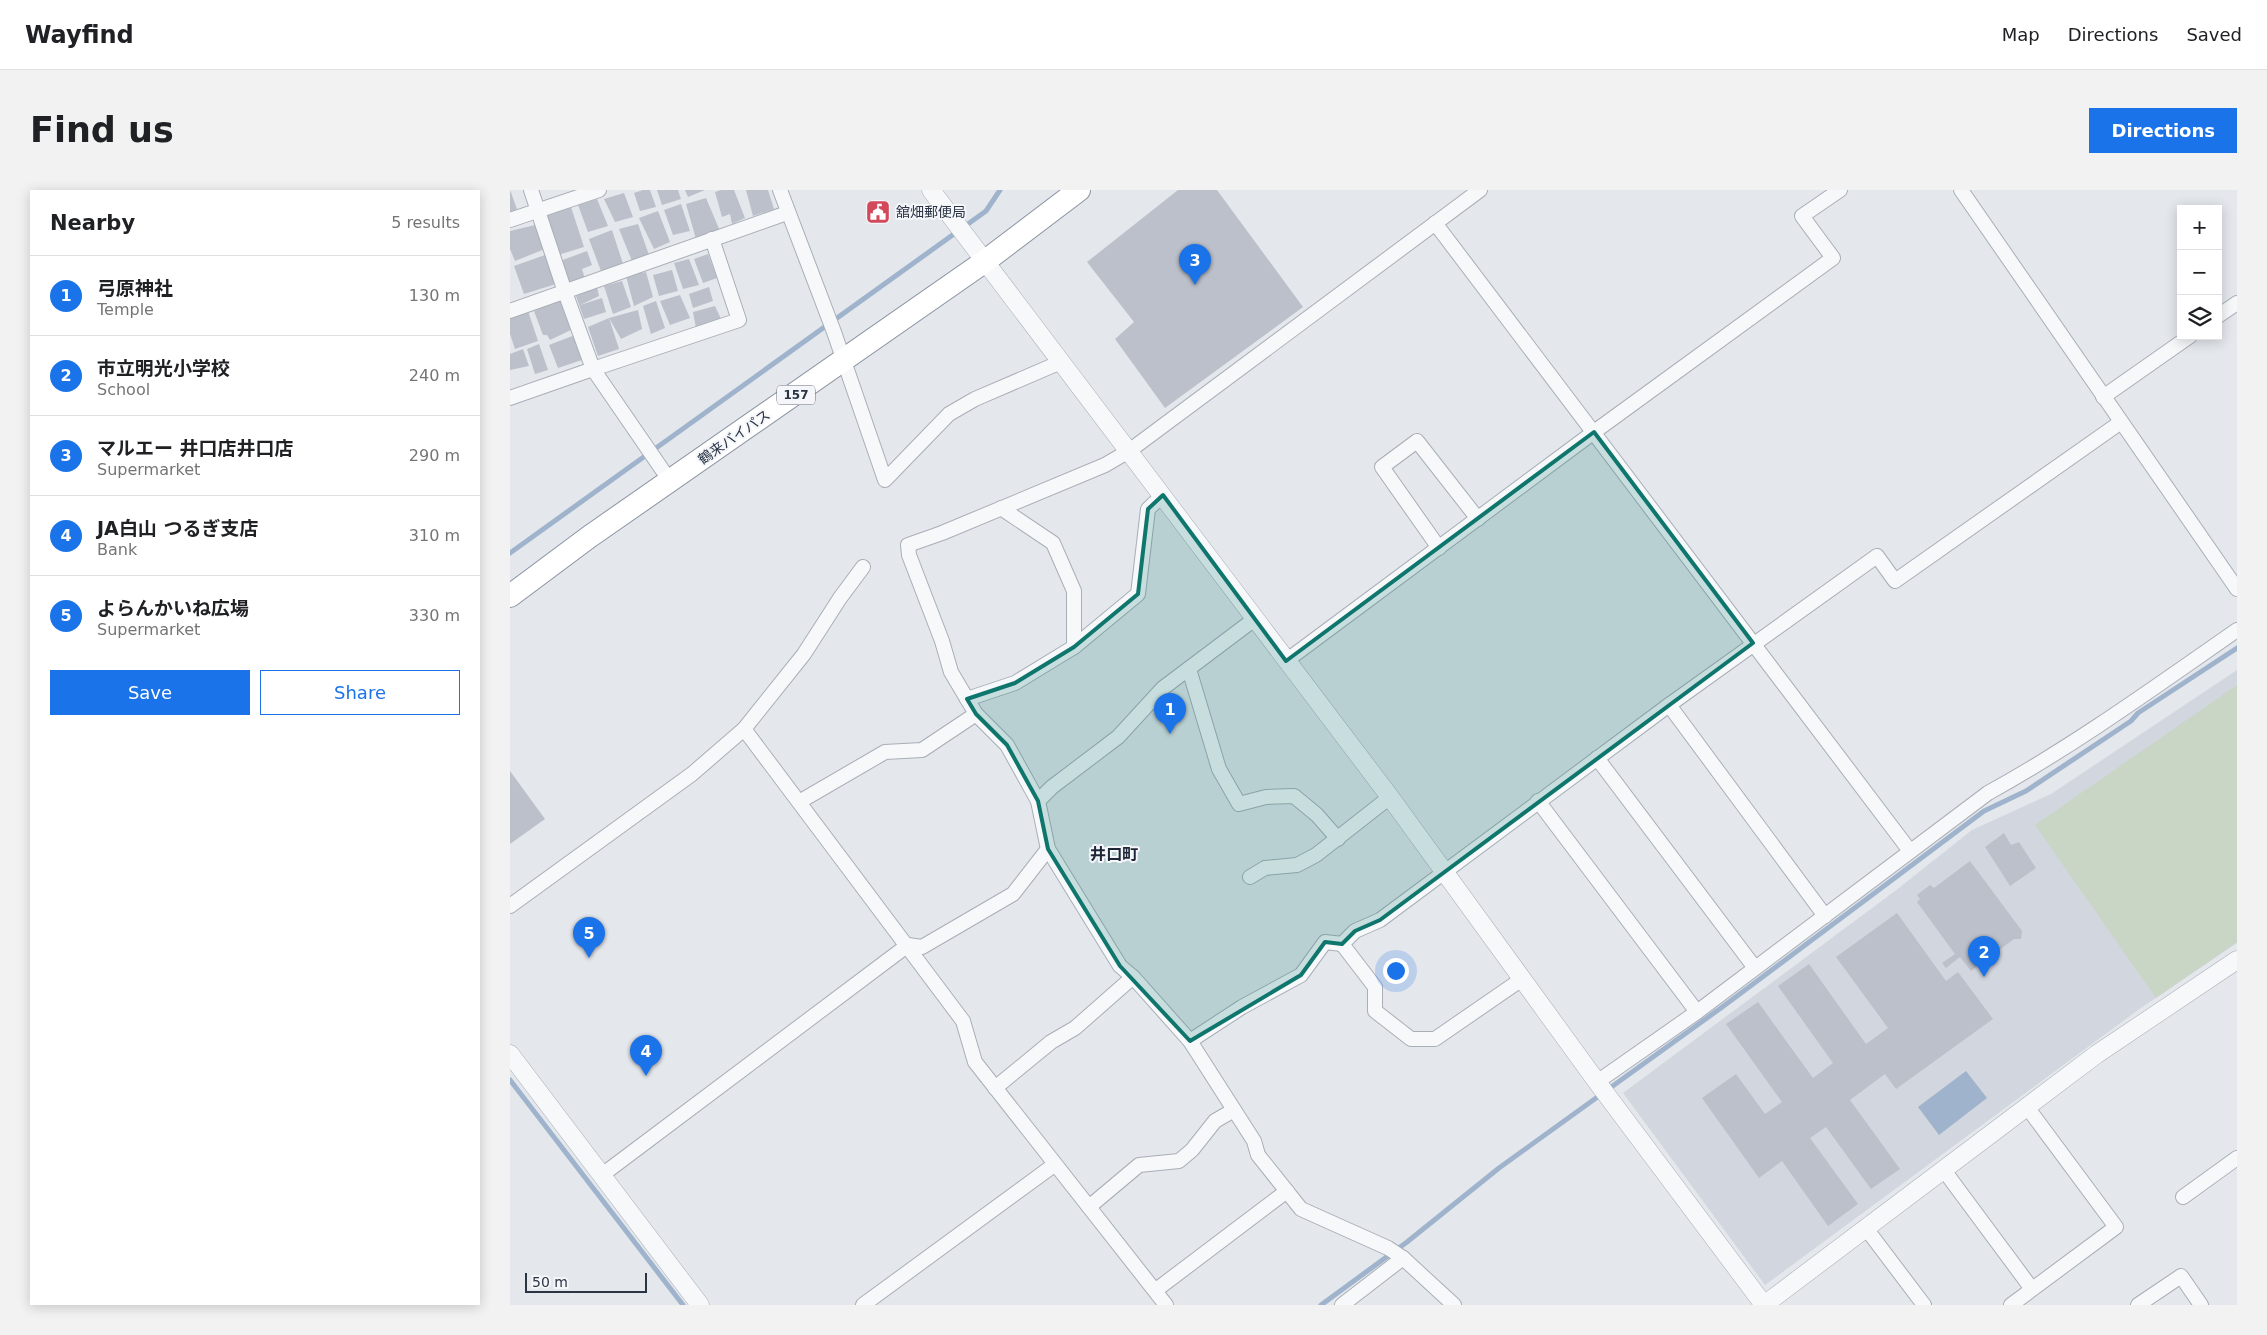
<!DOCTYPE html>
<meta charset="utf-8">
<style>
body{margin:0;font-family:"DejaVu Sans","Noto Sans JP",sans-serif;background:#f2f2f2;color:#202124}
.controls{position:absolute;right:15px;top:15px;display:grid;overflow:hidden;border-radius:0px;box-shadow:0 2px 12px #0003}
.controls button{width:45px;height:45px;display:grid;place-items:center;padding:0;border:0;border-bottom:1px solid #e0e0e0;background:#fff;color:#202124;font:25px sans-serif}
.scale{position:absolute;left:15px;bottom:12px;width:122px;box-sizing:border-box;padding-left:5px;border:2px solid #2b3445;border-top:0;font-size:14px;line-height:18px;white-space:nowrap;color:#2b3445;-webkit-text-stroke:4px #f4f6f9;paint-order:stroke}
.you{position:absolute;left:885px;top:780px;width:18px;height:18px;margin:-12px;border:4px solid #fff;border-radius:50%;background:#1a73e8;box-shadow:0 0 0 8px #1a73e833}
.badge{display:grid;place-items:center;width:32px;height:32px;border-radius:50%;background:#1a73e8;color:#fff;font-size:16px;font-weight:700}
.pin{position:absolute;translate:-50% -41px;filter:drop-shadow(0 1px 2px #0008)}
.pin::after{content:'';position:absolute;top:26px;width:18px;height:15px;background:inherit;clip-path:polygon(0 0,100% 0,50% 100%)}
.list{margin:0;padding:0;list-style:none}
h2{display:flex;justify-content:space-between;align-items:center;height:65px;margin:0;padding:0 20px;font-size:21px}
h2 small{font-size:16px;font-weight:400;color:#757577}
.list li{display:grid;grid-template-columns:32px 1fr auto;gap:15px;align-items:center;box-sizing:border-box;height:80px;padding:0 20px;border-top:1px solid #e0e0e0}
.list b{display:block;font-size:19px;white-space:nowrap}
.list p{margin:0;font-size:16px;white-space:nowrap;color:#757577}
.list em{font-size:16px;font-style:normal;color:#757577}
.actions{display:flex;gap:10px;padding:15px 20px}
.actions a{flex:1;padding:11px 0;border:1px solid #1a73e8;border-radius:0px;text-align:center;font-size:18px;color:#1a73e8}
.actions .main{background:#1a73e8;color:#fff}
.icon{flex:none;width:28px;height:28px;fill:none;stroke:currentColor;stroke-width:2;stroke-linecap:round;stroke-linejoin:round}
.map{position:relative;flex:none;width:1727px;height:1115px;overflow:hidden;border-radius:0px}
header{display:flex;align-items:center;gap:30px;box-sizing:border-box;height:70px;padding:0 25px;background:#fff;border-bottom:1px solid #e0e0e0}
header strong{font-size:24px}
nav{display:flex;gap:28px;margin-inline-start:auto;font-size:18px}
.intro{display:flex;align-items:center;justify-content:space-between;box-sizing:border-box;height:120px;padding:0 30px}
h1{margin:0;font-size:35px}
.button{padding:12px 22px;border-radius:0px;background:#1a73e8;color:#fff;font-size:18px;font-weight:700}
main{display:flex;gap:30px;padding:0 30px}
aside{flex:1;background:#fff;border-radius:0px;box-shadow:0 2px 12px #0003}
.map>svg:first-child{display:block}
.built{fill:#d2d6de}
.green{fill:#c9d6c5}
.water{fill:#9fb4cc}
.lines{fill:none;stroke-linecap:round;stroke-linejoin:round}
.stream{stroke:#9fb4cc;stroke-width:5}
.building{fill:#bbc0ca}
.minor-casing{stroke:#a9aeb7;stroke-width:16}
.tertiary-casing{stroke:#a9aeb7;stroke-width:19}
.trunk-casing{stroke:#8b94a3;stroke-width:24}
.minor{stroke:#f7f8fa;stroke-width:14}
.tertiary{stroke:#f7f8fa;stroke-width:18}
.trunk{stroke:#fff;stroke-width:22}
.marked{fill:#0f766e;fill-opacity:0.2;stroke:#0f766e;stroke-width:4;stroke-linejoin:round}
.labels{text-anchor:middle;stroke-width:4;stroke-linejoin:round;paint-order:stroke}
.shield{fill:#f4f6f9;stroke:#676e7b;stroke-width:1}
.shield-label{font-size:12px;font-weight:bold;fill:#2b3445}
.poi-label{font-size:14px;fill:#2b3445;stroke:#f4f6f9;text-anchor:start}
.street-label{font-size:14px;fill:#2b3445;stroke:#f4f6f9}
.quarter-label{font-size:16px;font-weight:bold;fill:#1d2536;stroke:#f4f6f9}
</style>
<header>
<strong>Wayfind</strong>
<nav><a>Map</a><a>Directions</a><a>Saved</a></nav>
</header>
<div class="intro"><h1>Find us</h1><a class="button">Directions</a></div>
<main>
<aside>
<h2>Nearby<small>5 results</small></h2>
<ul class="list">
<li><span class="badge">1</span><div><b>弓原神社</b><p>Temple</p></div><em>130 m</em></li>
<li><span class="badge">2</span><div><b>市立明光小学校</b><p>School</p></div><em>240 m</em></li>
<li><span class="badge">3</span><div><b>マルエー 井口店井口店</b><p>Supermarket</p></div><em>290 m</em></li>
<li><span class="badge">4</span><div><b>JA白山 つるぎ支店</b><p>Bank</p></div><em>310 m</em></li>
<li><span class="badge">5</span><div><b>よらんかいね広場</b><p>Supermarket</p></div><em>330 m</em></li>
</ul>
<div class="actions"><a class="main">Save</a><a>Share</a></div>
</aside>
<div class="map">
<svg width="1727" height="1115" viewBox="0 0 1727 1115">
<rect width="100%" height="100%" fill="#e4e7ec"/>
<!-- built -->
<polygon class="built" points="1727,480 1727,753 1628,820 1255,1095 1113,903 1385,701 1462,640 1541,604"/>
<!-- green -->
<polygon class="green" points="1727,495 1727,752 1646,808 1525,635"/>
<!-- water -->
<polygon class="water" points="1456,881 1477,908 1429,945 1408,917"/>
<g class="lines">
<!-- stream -->
<g class="stream">
<polyline points="0,363 476,21 490,0"/>
<polyline points="0,890 173,1115"/>
<polyline points="811,1115 897,1052 989,978 1215,815 1474,621 1516,601 1621,531 1628,523 1727,458"/>
</g>
</g>
<!-- building -->
<g class="building">
<polygon points="0,0 7,19 0,22"/>
<polygon points="133,0 140,0 146,17 130,21 124,3"/>
<polygon points="147,0 168,0 171,9 152,15"/>
<polygon points="175,0 195,0 178,7"/>
<polygon points="211,0 224,0 235,28 222,34 220,24 212,27 205,2"/>
<polygon points="236,0 258,0 264,19 243,26"/>
<polygon points="668,0 707,0 793,117 655,218 605,149 624,132 577,72"/>
<polygon points="114,3 123,27 105,32 94,9"/>
<polygon points="196,8 210,41 186,49 176,14"/>
<polygon points="87,9 98,36 78,42 68,15"/>
<polygon points="171,14 180,41 163,45 154,20"/>
<polygon points="61,17 74,57 48,65 34,25"/>
<polygon points="148,21 160,52 144,59 129,28"/>
<polygon points="128,34 139,65 122,71 109,39"/>
<polygon points="25,35 35,59 5,71 0,59 0,41"/>
<polygon points="102,40 113,74 91,81 79,49"/>
<polygon points="77,61 82,75 72,79 75,89 56,94 50,71"/>
<polygon points="198,64 207,88 193,93 184,69"/>
<polygon points="35,65 46,94 14,104 4,76"/>
<polygon points="179,69 189,95 173,99 164,73"/>
<polygon points="162,80 168,101 149,106 143,85"/>
<polygon points="136,82 143,107 124,116 116,86"/>
<polygon points="112,91 121,117 103,124 94,96"/>
<polygon points="87,97 89,106 70,115 92,108 96,122 74,129 66,106"/>
<polygon points="199,97 203,111 183,118 179,104"/>
<polygon points="170,105 180,128 160,135 150,111"/>
<polygon points="51,109 63,139 40,150 37,145 33,145 24,121"/>
<polygon points="146,111 155,138 141,144 133,116"/>
<polygon points="205,116 211,129 186,138 183,122"/>
<polygon points="128,120 132,139 111,149 99,128"/>
<polygon points="18,121 28,151 5,159 0,144 0,126"/>
<polygon points="99,128 109,159 88,166 78,137"/>
<polygon points="65,145 75,169 48,178 39,155"/>
<polygon points="29,154 38,180 25,184 17,159"/>
<polygon points="13,159 19,176 0,180 0,164"/>
<polygon points="0,581 35,629 0,654"/>
<polygon points="1494,643 1501,655 1509,652 1526,678 1500,696 1475,657"/>
<polygon points="1460,671 1512,741 1511,749 1504,749 1461,781 1450,767 1436,778 1432,773 1445,764 1407,712 1410,709 1407,705 1420,695 1424,698"/>
<polygon points="1387,723 1436,791 1448,782 1483,829 1386,899 1375,884 1340,910 1390,979 1361,999 1316,937 1300,948 1348,1014 1318,1036 1272,971 1249,988 1192,908 1226,884 1255,924 1272,912 1216,834 1248,812 1303,888 1323,873 1268,796 1299,774 1356,854 1378,838 1326,767"/>
</g>
<g class="lines">
<defs>
<g id="minor">
<polyline points="270,0 324,142 375,290 439,224 465,209 551,172"/>
<polyline points="1451,0 1727,399"/>
<polyline points="0,30 89,0"/>
<polyline points="925,33 1400,661"/>
<polyline points="0,121 277,23"/>
<polyline points="1708,126 1727,113"/>
<polyline points="1593,207 1680,146"/>
<polyline points="0,208 83,179 55,102 21,0"/>
<polyline points="160,291 83,179 229,130 202,49"/>
<polyline points="491,318 543,353 564,401 564,457"/>
<polyline points="929,358 872,277 907,251 968,329"/>
<polyline points="776,471 1084,242 1323,68 1292,26 1330,0"/>
<polyline points="679,479 709,579 729,614 756,607 784,606 807,625 828,649"/>
<polyline points="457,509 505,493 564,457 628,404 638,319 653,305"/>
<polyline points="1159,515 1315,726"/>
<polyline points="234,539 453,831 465,872 656,1115"/>
<polyline points="1087,568 1245,778"/>
<polyline points="528,611 542,597 608,547 653,498 746,428"/>
<polyline points="1028,611 1187,822"/>
<polyline points="289,612 375,562 412,560 466,524"/>
<polyline points="740,687 755,678 787,675 806,665 880,607"/>
<polyline points="0,716 182,584 234,539 294,464 330,408 353,377"/>
<polyline points="1012,789 925,849 901,849 865,821 865,797 832,754 845,741 870,730 1159,515 1367,366 1385,391 1611,232"/>
<polyline points="680,851 732,817 791,785 815,752 832,754"/>
<path d="M 1087,892 L 1187,822 L 1478,603 C 1565,555 1645,497 1727,440"/>
<polyline points="485,898 541,852 565,838 623,787"/>
<polyline points="1433,979 1522,1099"/>
<polyline points="92,985 398,755 412,757 503,704 538,659"/>
<polyline points="1673,1007 1727,968"/>
<polyline points="579,1017 629,975 669,971 682,960 705,931 724,920"/>
<polyline points="1355,1037 1414,1115"/>
<polyline points="646,1100 777,1001"/>
<polyline points="353,1115 544,975"/>
<polyline points="832,1115 893,1068"/>
<polyline points="944,1115 893,1068 878,1058 791,1019 748,965 744,951 680,851 623,787 610,776 538,659 528,611 497,555 466,524 441,482 432,451 399,365 398,355 432,343 595,275 619,261 970,0"/>
<polyline points="1501,1115 1606,1037 1517,917"/>
<polyline points="1628,1115 1671,1086 1691,1115"/>
</g>
<g id="tertiary">
<polyline points="421,0 880,607 1087,892 1254,1115"/>
<polyline points="0,864 190,1115"/>
<polyline points="1254,1115 1587,864 1727,770"/>
</g>
<polyline id="trunk" points="0,406 79,347 474,72 569,0"/>
</defs>
<!-- minor casing -->
<use href="#minor" class="minor-casing"/>
<!-- tertiary casing -->
<use href="#tertiary" class="tertiary-casing"/>
<!-- trunk casing -->
<use href="#trunk" class="trunk-casing"/>
<!-- minor -->
<use href="#minor" class="minor"/>
<!-- tertiary -->
<use href="#tertiary" class="tertiary"/>
<!-- trunk -->
<use href="#trunk" class="trunk"/>
</g>
<!-- marked area -->
<path class="marked" d="M 1084,242 L 1243,453 L 870,730 L 845,741 L 832,754 L 815,752 L 791,785 L 680,851 L 610,776 L 538,659 L 528,611 L 497,555 L 466,524 L 457,509 L 505,493 L 564,457 L 628,404 L 638,319 L 653,305 L 776,471 Z"/>
<!-- icons -->
<defs>
<symbol id="civic-square" viewBox="-11 -11 22 22"><rect x="-9" y="-9" width="18" height="18" rx="4" fill="#d1495b" stroke="#f4f6f9"/><path d="M-.6-6.5H3V-4.5H.6V-3L4-1V1h2V6H-6V1h2V-1L-.6-3ZM-1.2 2.5V6h2.4V2.5Z" fill="#fff"/></symbol>
</defs>
<g fill-rule="evenodd">
<use href="#civic-square" x="354" y="8" width="28" height="28"/>
</g>
<g class="labels">
<!-- shield labels -->
<rect class="shield" x="267" y="195.5" width="38" height="19" rx="4"/>
<g class="shield-label">
<text x="286" y="209">157</text>
</g>
<!-- poi labels -->
<g class="poi-label">
<text x="386" y="27">舘畑郵便局</text>
</g>
<!-- street labels -->
<g class="street-label">
<text transform="translate(224 247) rotate(-35)" y="5">鶴来バイパス</text>
</g>
<!-- quarter labels -->
<g class="quarter-label">
<text x="604" y="670">井口町</text>
</g>
</g>
</svg>
<div class="controls">
<button>+</button>
<button>−</button>
<button><svg class="icon" aria-label="layers" viewBox="0 0 24 24"><path d="M12 4l9 5-9 5-9-5zM3 14l9 5 9-5"/></svg></button>
</div>
<div class="scale">50 m</div>
<div class="you"></div>
<div class="pin badge" style="left:660px;top:544px">1</div>
<div class="pin badge" style="left:1474px;top:787px">2</div>
<div class="pin badge" style="left:685px;top:95px">3</div>
<div class="pin badge" style="left:136px;top:886px">4</div>
<div class="pin badge" style="left:79px;top:768px">5</div>
</div>
</main>
